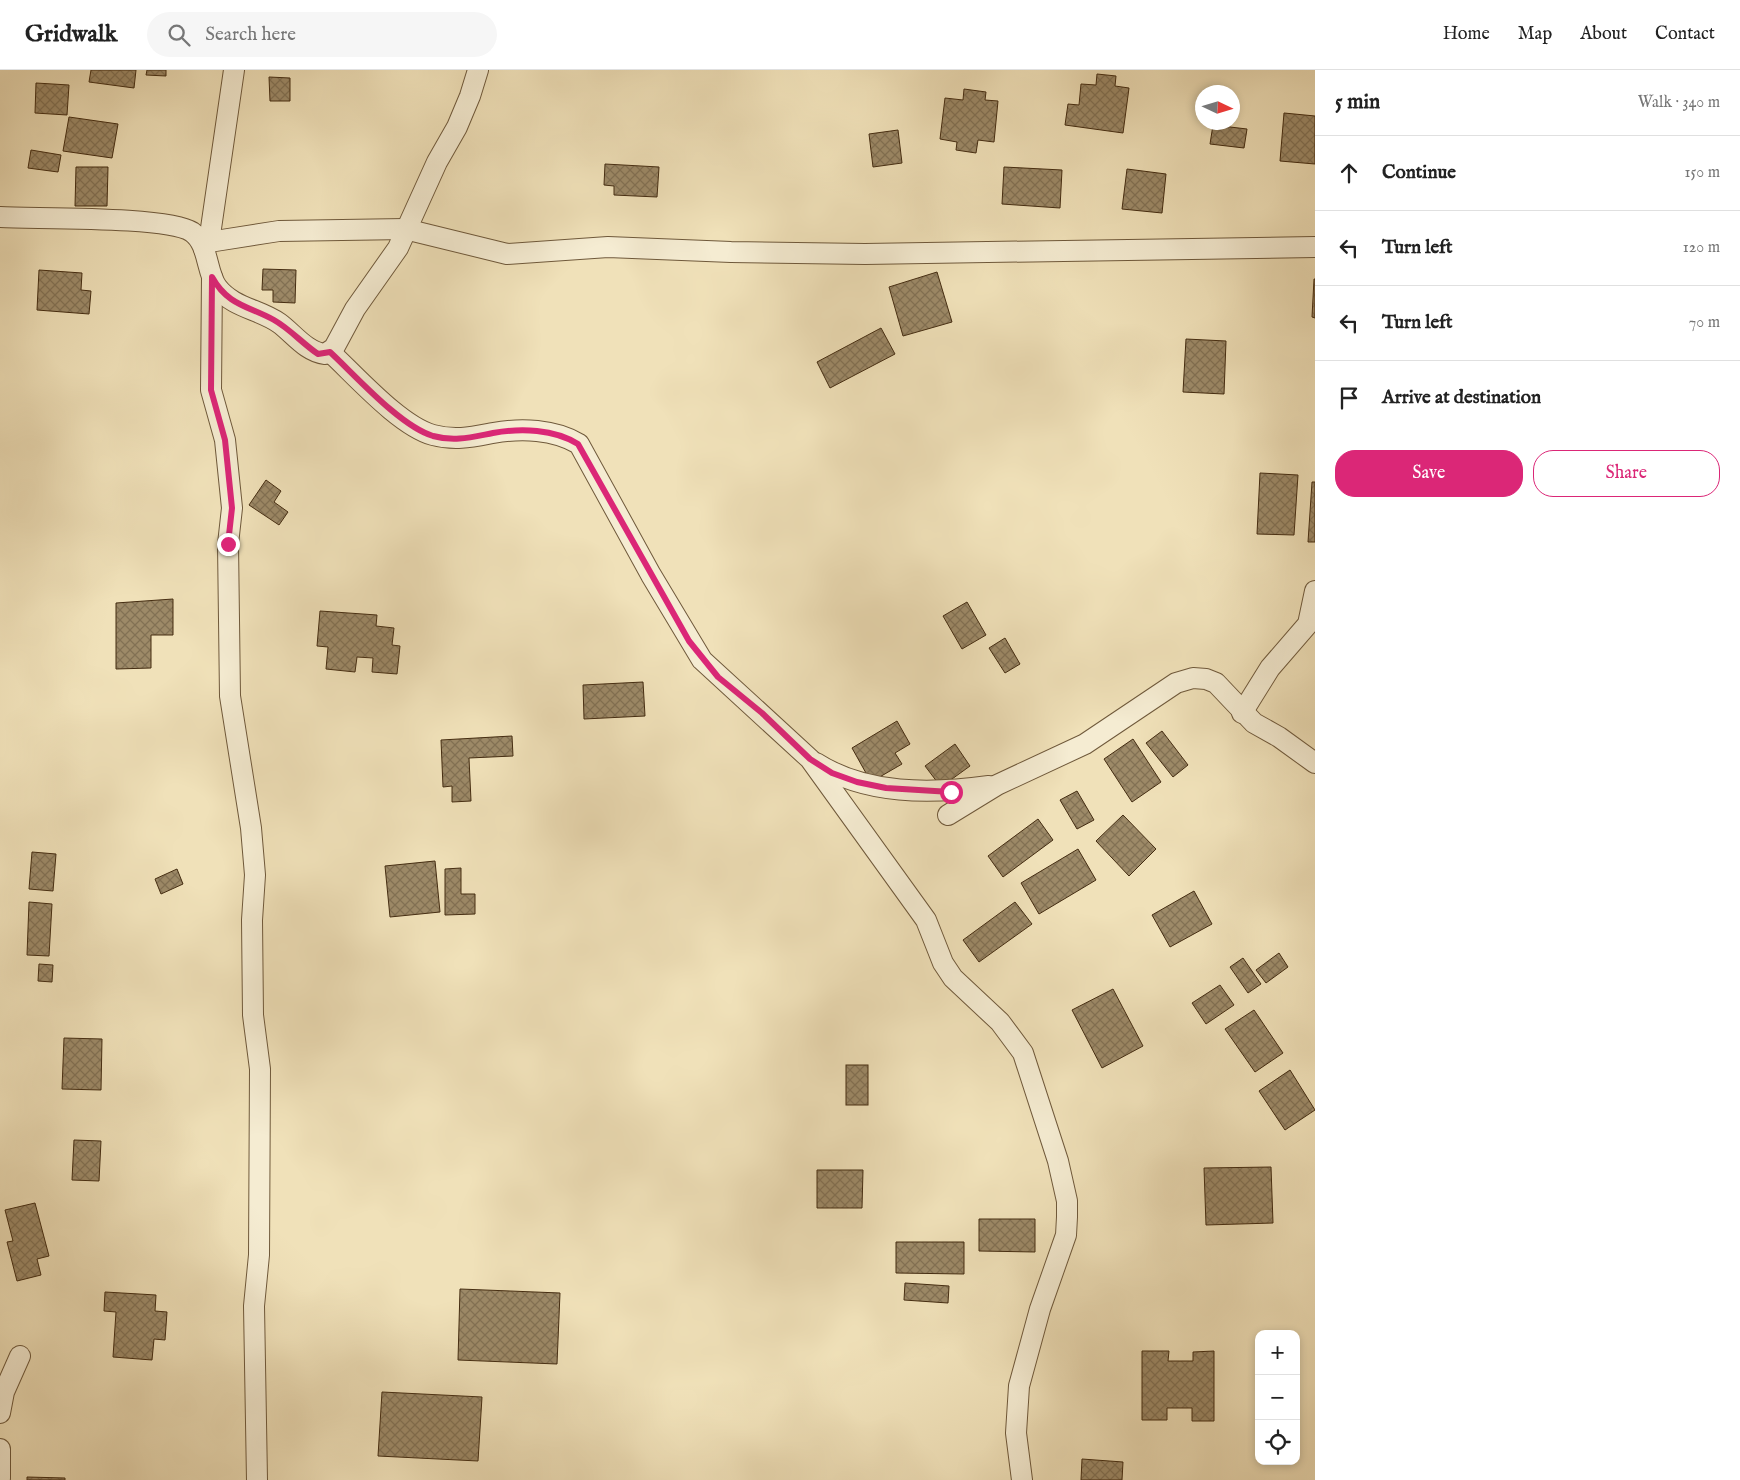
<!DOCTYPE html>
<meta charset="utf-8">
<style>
body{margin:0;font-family:"IM FELL English",serif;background:#f6f6f6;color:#222}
.controls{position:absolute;right:15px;bottom:15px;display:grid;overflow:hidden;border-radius:10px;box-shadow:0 2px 8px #0003}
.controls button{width:45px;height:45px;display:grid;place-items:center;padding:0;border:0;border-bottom:1px solid #e0e0e0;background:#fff;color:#222;font:25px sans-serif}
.compass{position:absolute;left:1195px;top:15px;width:45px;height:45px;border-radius:50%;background:#fff;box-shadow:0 2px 8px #0003;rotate:94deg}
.stop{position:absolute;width:15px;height:15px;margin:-11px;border:4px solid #db2777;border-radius:50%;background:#fff}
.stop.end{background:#db2777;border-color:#fff;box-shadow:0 1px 5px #0008}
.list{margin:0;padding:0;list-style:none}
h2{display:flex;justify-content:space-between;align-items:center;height:65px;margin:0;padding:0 20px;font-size:21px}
h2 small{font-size:16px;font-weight:400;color:#767676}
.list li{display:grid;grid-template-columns:32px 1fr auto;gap:15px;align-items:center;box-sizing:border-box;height:75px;padding:0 20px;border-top:1px solid #e0e0e0}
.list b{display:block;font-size:19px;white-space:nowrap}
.list em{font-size:16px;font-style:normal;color:#767676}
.actions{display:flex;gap:10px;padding:15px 20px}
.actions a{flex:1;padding:11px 0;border:1px solid #db2777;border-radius:20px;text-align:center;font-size:18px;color:#db2777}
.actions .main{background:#db2777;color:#fff}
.icon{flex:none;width:28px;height:28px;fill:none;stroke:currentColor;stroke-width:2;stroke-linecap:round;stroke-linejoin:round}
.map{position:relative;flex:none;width:1315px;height:1410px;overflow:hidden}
header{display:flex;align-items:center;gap:30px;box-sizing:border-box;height:70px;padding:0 25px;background:#fff;border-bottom:1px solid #e0e0e0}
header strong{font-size:24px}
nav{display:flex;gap:28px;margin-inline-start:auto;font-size:18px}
.search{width:350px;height:45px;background:#f6f6f6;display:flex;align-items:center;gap:12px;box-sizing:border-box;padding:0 18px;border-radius:28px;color:#767676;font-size:19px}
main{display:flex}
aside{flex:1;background:#fff}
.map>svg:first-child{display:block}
.building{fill:url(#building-cross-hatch);stroke:#442c11}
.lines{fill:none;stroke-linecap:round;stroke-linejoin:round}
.street-casing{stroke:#6f593b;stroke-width:22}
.street{stroke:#f5ecd2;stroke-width:20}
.route{stroke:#db2777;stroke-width:6}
</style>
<header>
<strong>Gridwalk</strong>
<div class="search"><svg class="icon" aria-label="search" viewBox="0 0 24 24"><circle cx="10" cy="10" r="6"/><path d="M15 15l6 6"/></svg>Search here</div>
<nav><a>Home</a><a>Map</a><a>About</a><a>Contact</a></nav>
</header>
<main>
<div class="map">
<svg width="1315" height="1410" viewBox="0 0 1315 1410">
<defs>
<pattern id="building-cross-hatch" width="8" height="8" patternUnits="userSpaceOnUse" patternTransform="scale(1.25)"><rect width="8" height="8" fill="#9d8a68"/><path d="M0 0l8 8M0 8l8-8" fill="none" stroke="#827154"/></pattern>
</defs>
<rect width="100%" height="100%" fill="#f0e1b9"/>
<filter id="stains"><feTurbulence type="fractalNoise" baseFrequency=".004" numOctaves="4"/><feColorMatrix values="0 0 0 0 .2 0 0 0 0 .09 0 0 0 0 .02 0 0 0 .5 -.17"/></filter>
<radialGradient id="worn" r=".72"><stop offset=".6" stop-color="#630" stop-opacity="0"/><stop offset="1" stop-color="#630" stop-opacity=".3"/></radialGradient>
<!-- building -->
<g class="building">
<polygon points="91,0 136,0 134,18 89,12"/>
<polygon points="147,0 166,0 166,6 146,5"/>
<polygon points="1097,4 1116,6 1115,16 1129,18 1123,63 1065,55 1068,34 1079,35 1081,14 1096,15"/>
<polygon points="269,7 290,8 290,31 270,31"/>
<polygon points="36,13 69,15 67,45 35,43"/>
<polygon points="964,19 986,22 985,30 998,31 994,72 978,70 976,83 956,80 957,72 940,69 945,28 963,30"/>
<polygon points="1284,43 1315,46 1315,94 1280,91"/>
<polygon points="69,47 118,54 112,88 63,81"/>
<polygon points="1213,55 1247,59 1244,78 1210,74"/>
<polygon points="898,60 902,93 873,97 869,64"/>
<polygon points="31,80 61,85 58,102 28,98"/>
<polygon points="605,94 659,97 657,127 614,125 614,116 604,115"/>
<polygon points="76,97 108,97 107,136 75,136"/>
<polygon points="1004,97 1062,100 1060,138 1002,134"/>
<polygon points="1127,99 1166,104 1162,143 1122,139"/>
<polygon points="263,199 296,200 295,233 273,232 273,220 262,220"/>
<polygon points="39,200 82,203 81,220 91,221 89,244 37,240"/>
<polygon points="937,202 952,252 903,266 889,217"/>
<polygon points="1314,209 1315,209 1315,248 1312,247"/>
<polygon points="881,258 895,284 830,318 817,292"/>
<polygon points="1186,269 1226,271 1224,324 1183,322"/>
<polygon points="1260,403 1298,405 1294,465 1257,464"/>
<polygon points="266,410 281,421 274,432 288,442 279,455 249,435"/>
<polygon points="1312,412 1315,412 1315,472 1308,472"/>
<polygon points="173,529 173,565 151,565 151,598 116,599 116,533"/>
<polygon points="967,532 986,565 962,579 943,546"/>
<polygon points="320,541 377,545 376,556 394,558 392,575 400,576 397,604 372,602 373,588 357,587 355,602 326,599 328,577 317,576"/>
<polygon points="1005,568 1020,594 1005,603 989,578"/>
<polygon points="643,612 645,646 584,649 583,615"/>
<polygon points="897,651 910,674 895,683 902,694 871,712 852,678"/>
<polygon points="1162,661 1188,695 1173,707 1146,673"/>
<polygon points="512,666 513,686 469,688 471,731 452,732 452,716 443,717 441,670"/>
<polygon points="1133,669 1161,712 1132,732 1104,689"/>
<polygon points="955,674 970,696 941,717 925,696"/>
<polygon points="1077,721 1094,750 1077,759 1060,730"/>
<polygon points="1123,745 1156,779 1129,806 1096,771"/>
<polygon points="1038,749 1053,770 1003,807 988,786"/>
<polygon points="1078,779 1096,810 1039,844 1021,813"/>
<polygon points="32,782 56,784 53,821 29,819"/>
<polygon points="435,791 440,842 390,847 385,796"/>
<polygon points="461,798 461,824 475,824 475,844 445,845 445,799"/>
<polygon points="177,799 183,814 161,824 155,809"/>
<polygon points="1194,821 1212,854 1170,877 1152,845"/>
<polygon points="29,832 52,834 49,886 27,885"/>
<polygon points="1015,832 1032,854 979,892 963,870"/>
<polygon points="1279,883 1288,897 1266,913 1256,900"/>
<polygon points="1243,888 1261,914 1248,923 1230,897"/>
<polygon points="39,894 53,895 52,912 38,911"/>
<polygon points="1220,915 1234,935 1206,954 1192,933"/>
<polygon points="1113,919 1143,976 1102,998 1072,940"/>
<polygon points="1254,940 1283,983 1255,1002 1225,959"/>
<polygon points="64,968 102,969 101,1020 62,1019"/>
<rect x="846" y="995" width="22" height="40"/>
<polygon points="1290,1000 1315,1040 1285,1060 1259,1021"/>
<polygon points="74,1070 101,1071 99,1111 72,1110"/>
<polygon points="1271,1097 1273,1153 1206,1155 1204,1098"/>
<polygon points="817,1100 863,1100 862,1138 817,1138"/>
<polygon points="35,1133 49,1186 37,1189 41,1205 17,1211 7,1172 13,1171 5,1140"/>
<polygon points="979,1149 1035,1149 1035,1182 979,1181"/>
<polygon points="896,1172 964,1172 964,1204 896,1203"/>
<polygon points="905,1213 949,1216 948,1233 904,1230"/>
<polygon points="460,1219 560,1223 557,1294 458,1290"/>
<polygon points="105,1222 156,1225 155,1241 167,1242 165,1270 154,1269 152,1290 113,1287 116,1242 104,1241"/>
<polygon points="1142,1281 1169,1281 1168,1291 1193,1291 1193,1282 1214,1281 1214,1351 1192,1351 1192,1338 1167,1338 1167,1350 1142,1350"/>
<polygon points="382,1322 482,1327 478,1391 378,1386"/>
<polygon points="1082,1389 1123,1392 1122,1410 1081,1410"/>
<polygon points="27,1407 65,1408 65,1410 27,1410"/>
</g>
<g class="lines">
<defs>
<g id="street">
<path d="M 0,147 C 36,149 168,146 192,162 C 209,174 206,202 217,217 C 233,238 259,239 279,253 C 293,263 306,282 325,284 L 334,278 L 355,239 L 398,178 L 437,92 L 457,57 L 470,26 L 478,0"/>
<polyline points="209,172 279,161 405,159 507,184 608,177 731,182 865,184 1315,177"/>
<polyline points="204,179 209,172 234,0"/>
<polyline points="212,207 211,320 225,370 232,438 228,474 230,626 251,758 255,805 252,850 253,945 260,999 259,1185 254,1236 257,1410"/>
<path d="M 330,282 C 356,306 400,356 433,365 C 455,371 472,367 493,363 C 521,358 554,359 579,374 L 651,505 L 702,590 L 810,689 L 926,850 L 943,893 L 953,908 L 1000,952 L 1023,983 L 1058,1091 L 1067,1131 L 1067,1147 L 1066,1165 L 1040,1239 L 1019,1316 L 1016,1363 L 1022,1410"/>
<polyline points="1242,643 1270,598 1308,554 1315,521"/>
<path d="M 816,693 C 866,725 931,724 989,716"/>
<polyline points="948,745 997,715 1085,674 1176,613 1193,608 1206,609 1216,613 1254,653 1279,667 1315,693"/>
<polyline points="0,1343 4,1322 20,1286"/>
<polyline points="0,1379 0,1408"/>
</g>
</defs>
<!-- street casing -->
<use href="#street" class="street-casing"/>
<!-- street -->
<use href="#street" class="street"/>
</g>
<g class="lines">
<!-- route -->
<path class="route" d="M 228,474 L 232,438 L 225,370 L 211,320 L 212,207 C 228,236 249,236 274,250 C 290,259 303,274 318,284 L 330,282 C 356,306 400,356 433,366 C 455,372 472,367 493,363 C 521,358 554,359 578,374 L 689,571 L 718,607 L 762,643 L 810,689 L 832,703 L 857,712 L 886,718 L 951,722"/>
</g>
<rect width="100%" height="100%" filter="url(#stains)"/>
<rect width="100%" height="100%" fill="url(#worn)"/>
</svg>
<div class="controls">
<button>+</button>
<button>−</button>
<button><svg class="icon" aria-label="locate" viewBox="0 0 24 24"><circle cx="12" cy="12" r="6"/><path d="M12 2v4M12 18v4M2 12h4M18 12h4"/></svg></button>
</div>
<svg class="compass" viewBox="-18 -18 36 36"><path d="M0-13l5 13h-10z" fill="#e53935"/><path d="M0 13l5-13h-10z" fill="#767676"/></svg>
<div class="stop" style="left:951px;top:722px"></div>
<div class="stop end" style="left:228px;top:474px"></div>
</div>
<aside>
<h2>5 min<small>Walk · 340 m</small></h2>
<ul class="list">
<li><svg class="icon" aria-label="ahead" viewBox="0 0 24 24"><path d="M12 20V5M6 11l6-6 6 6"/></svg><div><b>Continue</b></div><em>150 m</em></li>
<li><svg class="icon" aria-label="left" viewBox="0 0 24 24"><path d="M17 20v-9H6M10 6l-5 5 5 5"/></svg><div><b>Turn left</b></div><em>120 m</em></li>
<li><svg class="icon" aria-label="left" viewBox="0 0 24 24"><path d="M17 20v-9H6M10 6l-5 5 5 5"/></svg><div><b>Turn left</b></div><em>70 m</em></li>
<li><svg class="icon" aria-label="arrive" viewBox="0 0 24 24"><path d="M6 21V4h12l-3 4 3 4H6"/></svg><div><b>Arrive at destination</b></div></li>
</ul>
<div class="actions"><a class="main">Save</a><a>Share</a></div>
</aside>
</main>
